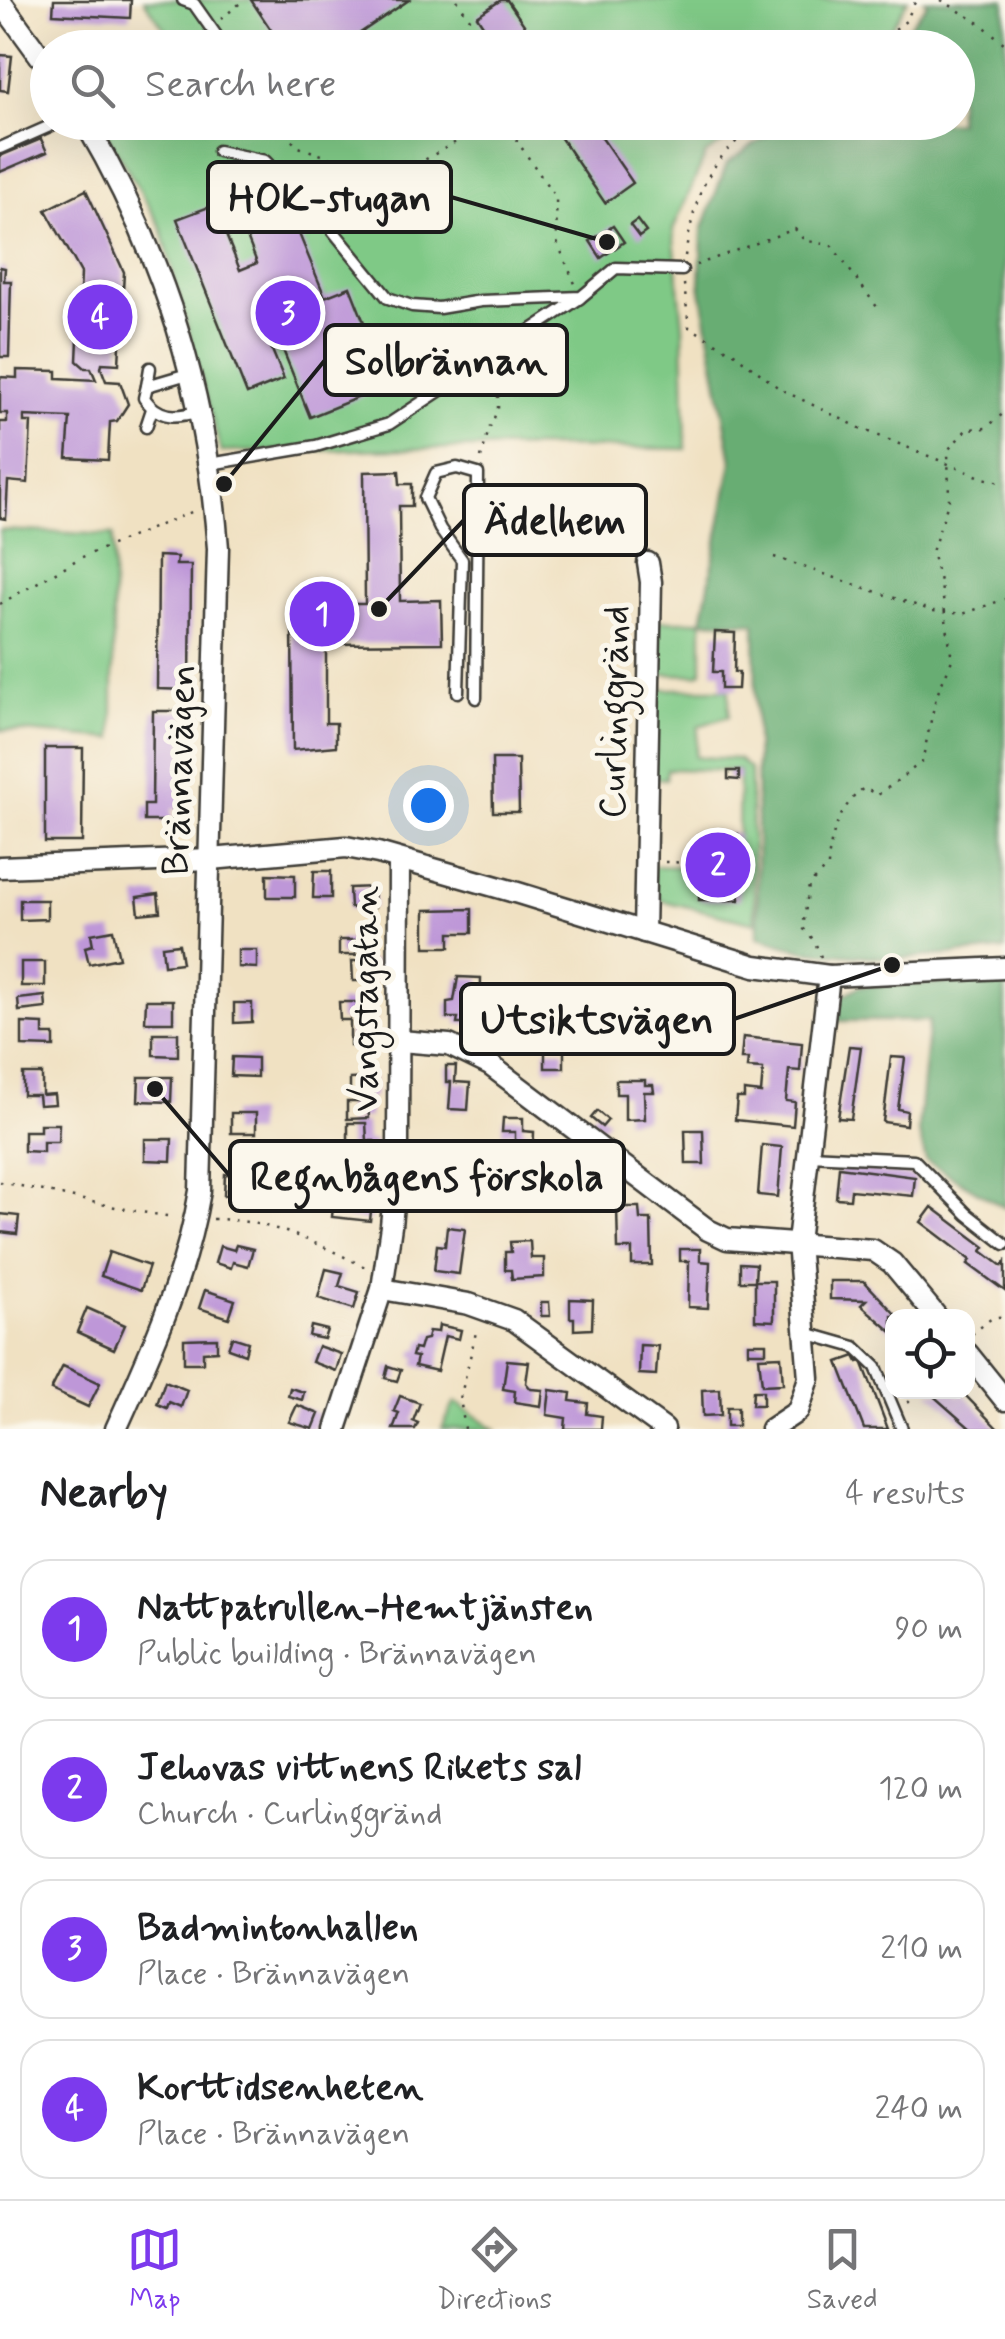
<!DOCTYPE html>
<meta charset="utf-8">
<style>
body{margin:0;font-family:Mynerve,sans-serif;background:#f2f2f2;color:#202124}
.controls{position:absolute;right:30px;bottom:30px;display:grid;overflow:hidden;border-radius:20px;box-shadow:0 10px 40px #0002}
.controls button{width:90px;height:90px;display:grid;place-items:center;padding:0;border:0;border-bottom:2px solid #e0e0e0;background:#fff;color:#202124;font:50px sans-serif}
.you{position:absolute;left:428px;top:805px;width:35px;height:35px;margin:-25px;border:8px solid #fff;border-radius:50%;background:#1a73e8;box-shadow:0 0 0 15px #1a73e833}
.badge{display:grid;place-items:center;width:65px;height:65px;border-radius:50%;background:#7c3aed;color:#fff;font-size:32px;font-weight:700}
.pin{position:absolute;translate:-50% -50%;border:5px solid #fff;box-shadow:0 2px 10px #0006}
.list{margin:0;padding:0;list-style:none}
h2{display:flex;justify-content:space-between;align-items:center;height:130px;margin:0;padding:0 40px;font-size:42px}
h2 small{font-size:32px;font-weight:400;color:#757577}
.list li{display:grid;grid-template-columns:65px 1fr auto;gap:30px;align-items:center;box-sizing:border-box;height:140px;margin:0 20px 20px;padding:0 20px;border:2px solid #e0e0e0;border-radius:30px}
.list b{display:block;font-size:38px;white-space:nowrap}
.list p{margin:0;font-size:32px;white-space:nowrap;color:#757577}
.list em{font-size:32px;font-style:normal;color:#757577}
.icon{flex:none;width:55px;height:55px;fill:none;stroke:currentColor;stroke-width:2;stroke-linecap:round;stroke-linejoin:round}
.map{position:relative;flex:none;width:1005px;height:1429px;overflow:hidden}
.search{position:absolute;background:#fff;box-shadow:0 10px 40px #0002;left:30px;right:30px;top:30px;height:110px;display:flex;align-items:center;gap:25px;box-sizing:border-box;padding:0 35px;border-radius:55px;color:#757577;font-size:38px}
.sheet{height:770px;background:#fff}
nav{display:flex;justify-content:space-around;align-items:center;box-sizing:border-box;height:140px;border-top:2px solid #e0e0e0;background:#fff;font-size:28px;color:#757577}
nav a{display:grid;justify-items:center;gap:5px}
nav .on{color:#7c3aed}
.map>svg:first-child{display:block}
.green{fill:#7fc986;stroke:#4e7251;stroke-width:2.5}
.forest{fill:#67ad73;stroke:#426448;stroke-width:2.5}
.building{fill:#be97d8}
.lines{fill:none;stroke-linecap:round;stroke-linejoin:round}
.service-casing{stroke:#3c3a35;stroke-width:15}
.minor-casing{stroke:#3c3a35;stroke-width:25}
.path{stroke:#3c3a35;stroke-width:2.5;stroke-dasharray:2.5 8;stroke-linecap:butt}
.service{stroke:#fff;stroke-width:10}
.minor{stroke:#fff;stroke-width:20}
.labels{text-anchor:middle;stroke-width:10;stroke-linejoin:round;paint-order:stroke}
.street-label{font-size:38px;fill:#1c1c1c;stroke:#fbf7ec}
.leader{fill:none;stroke:#1c1c1c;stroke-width:4}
.callout-dot{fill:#1c1c1c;stroke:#fbf7ec;stroke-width:4}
.callout{fill:#fbf7ec;stroke:#1c1c1c;stroke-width:4}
.callout-label{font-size:40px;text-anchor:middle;font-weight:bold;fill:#1c1c1c}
</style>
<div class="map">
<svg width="1005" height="1429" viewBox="0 0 1005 1429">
<rect width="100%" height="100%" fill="#fbf7ec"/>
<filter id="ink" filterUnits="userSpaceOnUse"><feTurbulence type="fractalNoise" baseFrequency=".01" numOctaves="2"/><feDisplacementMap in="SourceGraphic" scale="20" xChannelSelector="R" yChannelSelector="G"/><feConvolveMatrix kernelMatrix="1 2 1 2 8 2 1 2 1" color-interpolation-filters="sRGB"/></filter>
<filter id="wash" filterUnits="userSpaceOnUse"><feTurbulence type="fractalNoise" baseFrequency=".0048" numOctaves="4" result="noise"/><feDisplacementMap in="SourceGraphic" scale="40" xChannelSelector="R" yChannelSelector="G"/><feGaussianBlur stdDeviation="2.25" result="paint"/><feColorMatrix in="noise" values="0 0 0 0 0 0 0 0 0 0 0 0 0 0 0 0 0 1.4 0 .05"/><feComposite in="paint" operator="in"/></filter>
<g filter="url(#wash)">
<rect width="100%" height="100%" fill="#f0e1c2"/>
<!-- green -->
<g class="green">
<polygon points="144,0 908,0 890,31 866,48 177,47"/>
<polygon points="100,123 754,123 706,154 673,230 683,325 686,449 545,447 221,452 161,227"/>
<polygon points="0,530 113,535 113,739 0,730"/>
<polygon points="655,621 702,621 702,672 697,675 654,674"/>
<polygon points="653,689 729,689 729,716 699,726 695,757 738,759 750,769 755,923 655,899 652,866 699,867 738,834 739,771 667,769 666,779 653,778"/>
<polygon points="455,1402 496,1429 442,1429"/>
</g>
<!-- forest -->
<g class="forest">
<polygon points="924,0 1005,0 1005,950 899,959 805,951 758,937 755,623 702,621 732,461 700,284 702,230 727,163 786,123 958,122 958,48 892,47 927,4"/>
<polygon points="1005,981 1005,1208 926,1161 918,1130 929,1021 836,1021 842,996 860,986"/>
</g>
<g id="blocks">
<!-- building -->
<g class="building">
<polygon points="54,0 131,0 130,18 53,14"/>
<polygon points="251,0 409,0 338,48 283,48"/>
<polygon points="501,0 507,0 540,48 498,48 477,16"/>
<polygon points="0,55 12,56 8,91 0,90"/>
<polygon points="550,122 591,122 633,183 605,203"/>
<polygon points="41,139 47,152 0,172 0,156"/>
<polygon points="86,190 124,272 119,364 102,363 101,368 106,381 120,382 128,404 117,421 110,422 108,460 67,458 70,418 24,416 24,422 31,422 28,483 8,481 6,519 0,518 0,422 7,422 7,413 0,413 0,377 17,378 17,370 57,371 57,378 96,380 91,368 85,368 77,361 81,273 46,210"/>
<polygon points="214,205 240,270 257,263 245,232 291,214 325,297 350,287 389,385 310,417 275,330 265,333 284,379 247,394 177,219"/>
<polygon points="637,220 646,232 639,237 630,225"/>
<polygon points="613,226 624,242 601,258 590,241"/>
<polygon points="0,267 5,268 4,281 11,281 9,357 0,357"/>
<polygon points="399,471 400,484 412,484 412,506 399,506 400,601 441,600 442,643 326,644 326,723 336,723 336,746 293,750 292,621 317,621 317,604 365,604 364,472"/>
<polygon points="158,556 177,557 176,565 191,565 190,690 157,689"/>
<polygon points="715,632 735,633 734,672 739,672 738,689 721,689 721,672 713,672"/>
<polygon points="153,711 184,711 183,809 172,809 172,821 144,821 144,805 152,805"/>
<polygon points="45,748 83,748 82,842 45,842"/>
<polygon points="492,759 518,759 519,812 493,812"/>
<polygon points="728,771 739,771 739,780 728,779"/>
<polygon points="698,834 738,834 739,900 699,900"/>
<polygon points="314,871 331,871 331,898 313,898"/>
<polygon points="267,874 295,875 295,897 267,897"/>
<polygon points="374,887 375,907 350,908 349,888"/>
<polygon points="158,894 160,912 139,914 137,897"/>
<polygon points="20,900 47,900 47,919 20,920"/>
<polygon points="472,909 472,933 450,933 450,947 425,947 425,910"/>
<polygon points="113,930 119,958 89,964 85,947 93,945 91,934"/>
<rect x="339" y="940" width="17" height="15"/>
<polygon points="179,944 182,963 164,965 162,946"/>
<polygon points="238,950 257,950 257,968 238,967"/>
<polygon points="352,961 374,961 375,981 353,981"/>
<rect x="21" y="962" width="24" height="24"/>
<polygon points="458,977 481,978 480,1024 457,1024 458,1018 447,1018 447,1002 454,1001"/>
<polygon points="45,996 46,1008 19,1011 18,999"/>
<polygon points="146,1000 173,1000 173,1022 145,1022"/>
<polygon points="339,1002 361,1002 361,1013 375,1013 375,1039 366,1039 366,1046 350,1046 350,1020 340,1020"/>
<polygon points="234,1003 252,1003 252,1022 234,1023"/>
<polygon points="22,1023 43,1024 43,1035 54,1035 54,1047 22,1046"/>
<polygon points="153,1033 178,1033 178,1056 153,1055"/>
<polygon points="743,1037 802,1043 800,1071 789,1070 786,1101 795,1102 793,1126 735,1120 737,1098 744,1098 744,1091 761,1093 763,1069 747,1068 748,1059 741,1059"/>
<polygon points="849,1046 861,1047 851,1119 838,1118"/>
<rect x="545" y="1050" width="19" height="18"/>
<polygon points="232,1057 257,1058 257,1077 231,1076"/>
<polygon points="891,1057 905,1058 898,1109 907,1111 906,1125 883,1122"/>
<polygon points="446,1066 456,1066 455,1082 470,1083 468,1110 449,1109 451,1082 446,1082"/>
<polygon points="23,1074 42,1074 42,1095 54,1094 55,1104 39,1105 38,1095 23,1095"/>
<polygon points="139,1077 172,1077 171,1102 138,1101"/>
<polygon points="374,1078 374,1097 350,1097 350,1079"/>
<polygon points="616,1080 645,1080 645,1085 653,1085 654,1092 644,1092 645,1119 625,1120 625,1094 616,1094"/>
<polygon points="347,1102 368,1102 369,1118 347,1119"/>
<polygon points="597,1111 608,1120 602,1127 591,1118"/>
<rect x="231" y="1113" width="25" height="20"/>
<polygon points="503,1118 523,1118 523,1131 534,1132 533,1160 515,1160 515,1132 502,1132"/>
<polygon points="348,1123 366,1123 367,1141 374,1141 374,1159 348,1160"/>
<polygon points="40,1124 59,1124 58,1142 43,1142 43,1152 24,1151 24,1131 40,1131"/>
<polygon points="685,1130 703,1130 704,1164 686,1164"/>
<polygon points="145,1139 172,1139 171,1161 145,1160"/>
<polygon points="762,1145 782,1147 778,1197 758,1195"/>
<polygon points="839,1167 915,1177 913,1196 851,1190 850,1199 836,1198"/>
<polygon points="225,1174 252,1176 251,1196 224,1195"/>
<polygon points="335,1185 349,1187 348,1198 372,1201 370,1221 332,1217"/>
<polygon points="617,1207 639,1207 640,1219 651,1219 652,1265 632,1265 632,1249 618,1249"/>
<polygon points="932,1207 985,1247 982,1251 1002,1266 1005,1262 1005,1291 968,1264 971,1260 921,1222"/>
<polygon points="0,1214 19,1216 17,1234 0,1232"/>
<polygon points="447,1227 465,1229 459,1274 434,1271 437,1245 445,1246"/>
<polygon points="530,1241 531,1258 544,1258 544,1277 512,1279 511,1270 505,1270 505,1252 511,1252 510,1242"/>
<polygon points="236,1245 253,1249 248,1266 233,1262 231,1268 215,1263 220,1246 234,1250"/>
<polygon points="680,1249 700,1249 700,1261 710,1262 708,1308 688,1307 689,1261 680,1261"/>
<polygon points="109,1252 149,1266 141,1290 101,1276"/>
<polygon points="740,1263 756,1264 755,1281 740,1281"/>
<polygon points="326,1269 343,1273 339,1286 359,1292 354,1309 318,1298"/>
<polygon points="755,1281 774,1281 774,1321 755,1320"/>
<polygon points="830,1281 864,1281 897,1316 892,1316 892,1332 861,1305 866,1300 830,1299"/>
<polygon points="205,1290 235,1300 229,1318 199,1308"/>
<polygon points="570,1299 593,1300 592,1329 574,1330 574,1318 570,1318"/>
<polygon points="541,1302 549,1302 550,1316 541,1316"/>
<polygon points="87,1308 125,1325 114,1349 77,1332"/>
<polygon points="439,1325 461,1330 459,1339 445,1336 437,1371 415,1366 417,1357 412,1356 414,1349 419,1350 422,1340 427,1339 429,1331 438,1332"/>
<polygon points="311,1326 327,1330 324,1339 309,1336"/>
<polygon points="232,1337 248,1342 245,1354 228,1348"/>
<polygon points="217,1338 217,1351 203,1352 203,1363 184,1363 184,1339"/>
<rect x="748" y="1343" width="18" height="9"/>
<polygon points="640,1345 658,1346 656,1375 639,1374"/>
<polygon points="318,1346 341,1354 336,1371 312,1362"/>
<polygon points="781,1356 783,1384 762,1385 759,1357"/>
<polygon points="855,1356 858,1362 862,1361 888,1429 864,1429 838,1362"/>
<polygon points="507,1360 529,1362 526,1383 531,1389 543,1390 541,1406 514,1402 515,1391 503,1389"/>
<polygon points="63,1366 100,1383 88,1407 51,1390"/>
<polygon points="388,1366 401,1370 397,1381 385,1378"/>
<polygon points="165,1381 187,1390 181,1407 169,1402 167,1408 157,1404"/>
<polygon points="290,1388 304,1392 302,1400 288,1396"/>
<polygon points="720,1389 721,1415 703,1416 702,1390"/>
<polygon points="550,1390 571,1393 570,1401 588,1403 587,1414 602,1416 601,1429 565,1429 566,1418 547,1415"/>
<polygon points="753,1391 763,1391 763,1405 752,1405"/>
<polygon points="929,1392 955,1392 959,1396 963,1393 998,1429 971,1429"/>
<polygon points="400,1396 420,1403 413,1421 418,1423 415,1429 393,1429 399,1413 394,1411"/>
<polygon points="297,1405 319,1414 313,1429 289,1422"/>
<rect x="727" y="1407" width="11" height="19"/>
</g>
</g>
</g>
<g filter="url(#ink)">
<use href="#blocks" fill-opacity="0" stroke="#3c3a35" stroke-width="2.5"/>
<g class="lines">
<defs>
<g id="service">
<polyline points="183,0 194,4 225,48"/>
<polyline points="278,122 279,123"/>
<polyline points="0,148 59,122"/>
<polyline points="218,151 265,161 330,227 388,298 412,306 439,308 481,301 581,297 616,268 682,270"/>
<path d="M 191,373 L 147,386 L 144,398 C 159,419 176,418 200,411"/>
<polyline points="147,386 150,368"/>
<polyline points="146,427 152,409"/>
<polyline points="210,464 316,446 389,424 580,298"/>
<polyline points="458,692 462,560 440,529 425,498 436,473 457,468 478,474 476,698"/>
<polyline points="809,1155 914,1160 967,1214 1005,1244"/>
<polyline points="806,1333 855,1347 876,1367 902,1429"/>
</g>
<g id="minor">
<polyline points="0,1 48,67"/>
<path d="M 85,122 C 165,258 206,391 218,548 L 200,1191 C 186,1275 151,1352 116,1429"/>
<polyline points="0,867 211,859 346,847 378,853 518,893 755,966 829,976 1005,968"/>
<polyline points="644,932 651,582 648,563"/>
<polyline points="400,1041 449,1045 490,1065 708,1230 727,1239 873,1250 892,1263 936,1316"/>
<polyline points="382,1289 469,1304 514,1320 664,1429"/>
<polyline points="968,1354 1005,1400"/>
<polyline points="336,1429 382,1289 391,1226 398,1151 399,860"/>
<polyline points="771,1429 798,1411 809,1378 798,1242 829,976"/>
</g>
</defs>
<!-- service casing -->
<use href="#service" class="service-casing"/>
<!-- minor casing -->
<use href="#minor" class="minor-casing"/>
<!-- path -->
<g class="path">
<polyline points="457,0 481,35 462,48"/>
<polyline points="941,0 981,24 1005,44"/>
<polyline points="221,19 244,0"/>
<polyline points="178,48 198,35"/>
<polyline points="870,48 906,21 916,0"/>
<polyline points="504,122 556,198 557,242 576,286"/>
<polyline points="800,122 805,128"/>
<polyline points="286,132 296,146 391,179 491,122"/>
<path d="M 685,256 C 696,192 706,162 760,122"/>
<polyline points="696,265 795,229 804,240 832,246 880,311"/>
<polyline points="684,284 689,327 734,353 780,389 862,429 983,478 1005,483"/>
<polyline points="481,458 489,429 498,409 498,369"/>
<polyline points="774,557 933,611 963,614 1005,599"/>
<polyline points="0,604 80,558 194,511"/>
<polyline points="665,862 699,863"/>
<path d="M 821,957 L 814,940 L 803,928 L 809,885 L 828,866 C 829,838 841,804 864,788 L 878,795 L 922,762 L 936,697 L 952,660 L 941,585 L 932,552 L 949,500 L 948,450 L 967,429 L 986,428 L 1005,412"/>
<path d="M 0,1182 C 59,1193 116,1210 175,1217"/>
<path d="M 213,1219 C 268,1219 317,1243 365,1267"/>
<polyline points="972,1334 992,1318 1005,1316"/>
<polyline points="908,1403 918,1392"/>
<polyline points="465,1429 460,1399 477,1328"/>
</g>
<!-- service -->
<use href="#service" class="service"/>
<!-- minor -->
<use href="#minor" class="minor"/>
</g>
</g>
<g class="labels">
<!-- street labels -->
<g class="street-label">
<text transform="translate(613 712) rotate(-89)" y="13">Curlinggränd</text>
<text transform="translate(178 770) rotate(-88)" y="13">Brännavägen</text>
<text transform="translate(364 999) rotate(-90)" y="13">Vangstagatan</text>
</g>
</g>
<!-- callouts -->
<path class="leader" d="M607 242L451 197M224 484L325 360M379 609L464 520M892 965L734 1019M155 1089L230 1176"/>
<g class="callout-dot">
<circle cx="607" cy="242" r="10"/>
<circle cx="224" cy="484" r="10"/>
<circle cx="379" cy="609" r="10"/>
<circle cx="892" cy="965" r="10"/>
<circle cx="155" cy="1089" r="10"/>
</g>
<g class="callout">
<rect x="208" y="162" width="243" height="70" rx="10"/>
<rect x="325" y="325" width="242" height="70" rx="10"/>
<rect x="464" y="485" width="182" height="70" rx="10"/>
<rect x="461" y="984" width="273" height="70" rx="10"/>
<rect x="230" y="1141" width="394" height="70" rx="10"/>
</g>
<g class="callout-label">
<text x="330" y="211">HOK-stugan</text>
<text x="446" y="374">Solbrännan</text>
<text x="555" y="534">Ädelhem</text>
<text x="597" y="1033">Utsiktsvägen</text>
<text x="427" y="1190">Regnbågens förskola</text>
</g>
</svg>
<div class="controls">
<button><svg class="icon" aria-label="locate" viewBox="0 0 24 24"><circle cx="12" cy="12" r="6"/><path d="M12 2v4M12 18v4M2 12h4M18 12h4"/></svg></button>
</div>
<div class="you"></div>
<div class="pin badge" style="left:322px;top:614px">1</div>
<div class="pin badge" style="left:718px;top:865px">2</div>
<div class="pin badge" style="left:288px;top:313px">3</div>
<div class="pin badge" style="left:100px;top:317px">4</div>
<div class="search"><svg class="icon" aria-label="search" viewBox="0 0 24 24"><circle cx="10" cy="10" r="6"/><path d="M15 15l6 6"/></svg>Search here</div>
</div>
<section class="sheet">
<h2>Nearby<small>4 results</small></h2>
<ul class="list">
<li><span class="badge">1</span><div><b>Nattpatrullen-Hemtjänsten</b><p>Public building · Brännavägen</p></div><em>90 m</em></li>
<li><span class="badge">2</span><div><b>Jehovas vittnens Rikets sal</b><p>Church · Curlinggränd</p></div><em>120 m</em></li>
<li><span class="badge">3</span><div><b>Badmintonhallen</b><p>Place · Brännavägen</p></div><em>210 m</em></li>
<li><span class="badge">4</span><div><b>Korttidsenheten</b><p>Place · Brännavägen</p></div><em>240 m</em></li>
</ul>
</section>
<nav>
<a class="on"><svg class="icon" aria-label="map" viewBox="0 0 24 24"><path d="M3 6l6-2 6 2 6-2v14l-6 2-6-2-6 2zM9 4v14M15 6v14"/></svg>Map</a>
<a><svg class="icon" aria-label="directions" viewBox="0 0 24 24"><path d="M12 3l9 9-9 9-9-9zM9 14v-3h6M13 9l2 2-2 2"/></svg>Directions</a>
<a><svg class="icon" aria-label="saved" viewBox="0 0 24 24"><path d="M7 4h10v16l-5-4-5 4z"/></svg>Saved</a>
</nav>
